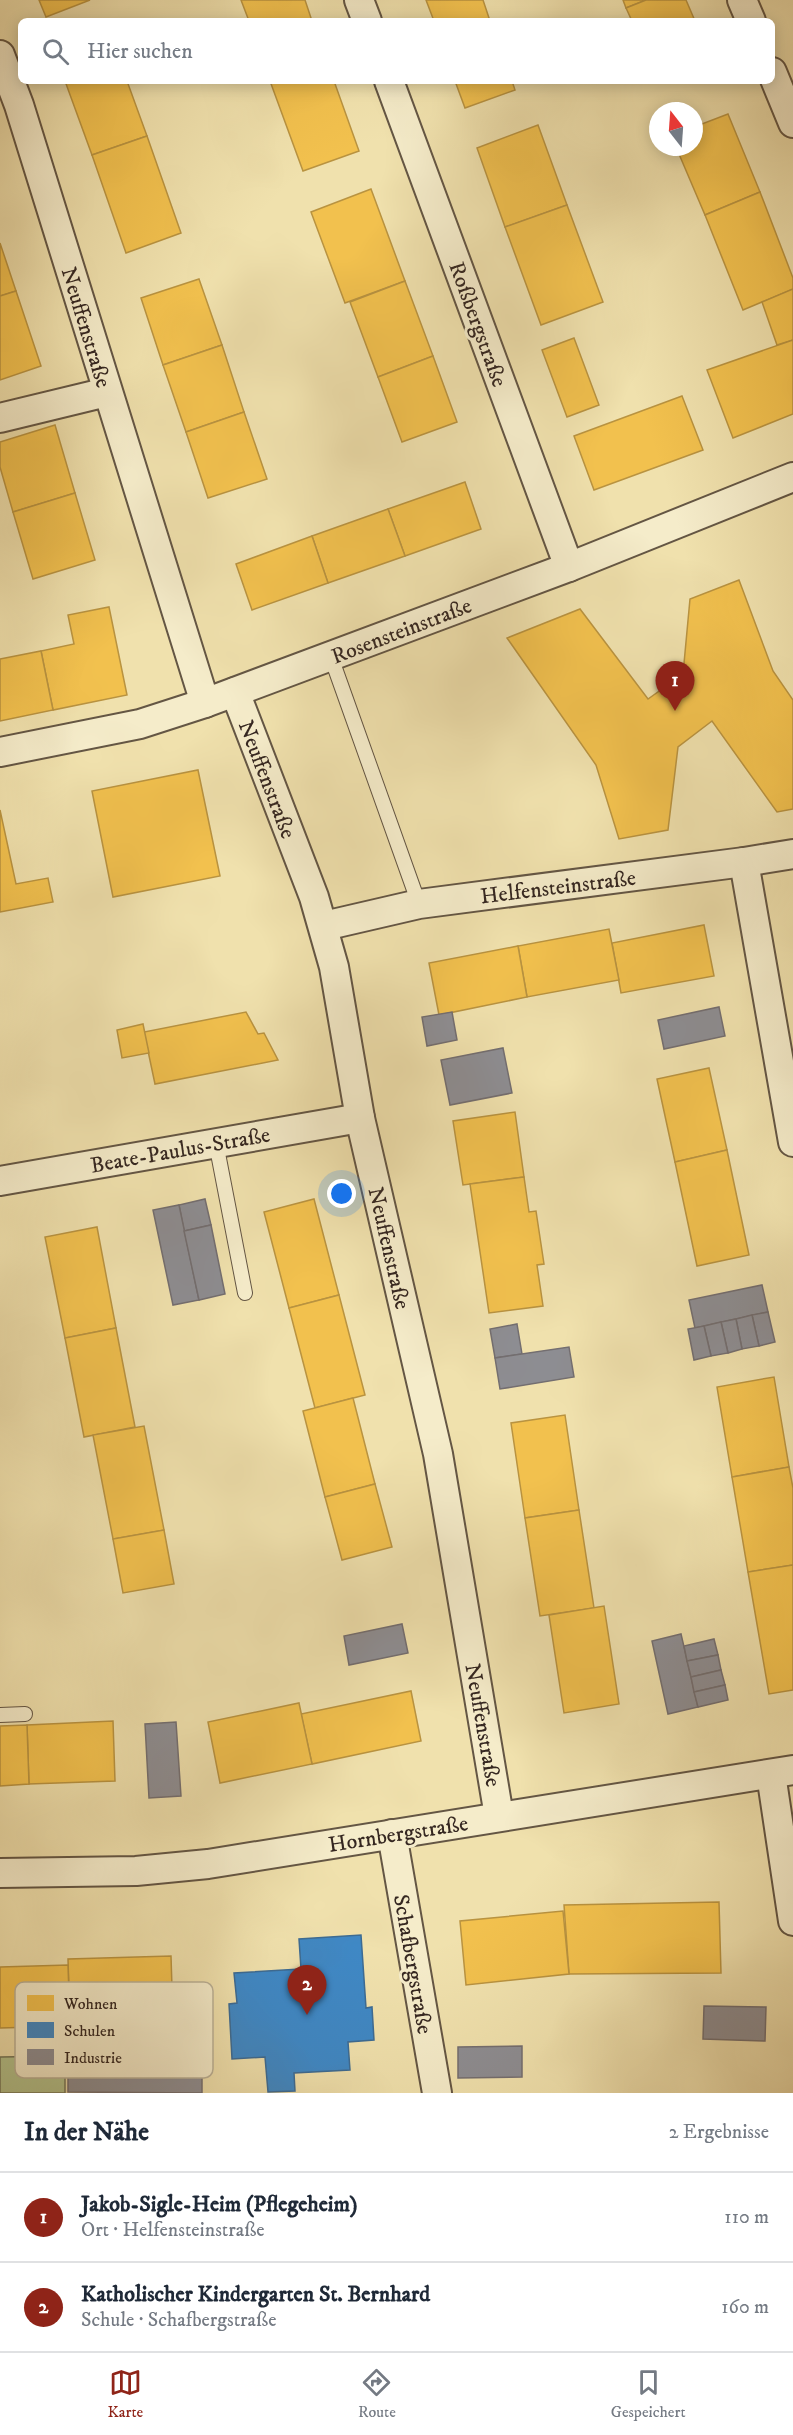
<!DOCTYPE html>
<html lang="de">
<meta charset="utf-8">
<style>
body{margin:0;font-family:"IM FELL DW Pica",serif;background:#f2f2f3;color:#1f2937}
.compass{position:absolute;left:649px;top:102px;width:54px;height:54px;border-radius:50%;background:#fff;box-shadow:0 3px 15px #0003;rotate:343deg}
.you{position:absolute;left:342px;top:1194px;width:21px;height:21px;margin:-15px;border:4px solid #fff;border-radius:50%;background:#1a73e8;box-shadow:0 0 0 9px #1a73e833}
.badge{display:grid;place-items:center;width:39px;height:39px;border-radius:50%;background:#8f2418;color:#fff;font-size:20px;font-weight:700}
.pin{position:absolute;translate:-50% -50px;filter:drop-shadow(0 2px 3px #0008)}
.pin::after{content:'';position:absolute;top:32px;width:21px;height:18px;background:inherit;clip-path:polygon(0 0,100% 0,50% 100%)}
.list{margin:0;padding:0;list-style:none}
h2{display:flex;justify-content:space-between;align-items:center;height:78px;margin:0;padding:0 24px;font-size:26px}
h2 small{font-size:20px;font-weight:400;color:#747a83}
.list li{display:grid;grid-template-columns:39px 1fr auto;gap:18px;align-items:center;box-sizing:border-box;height:90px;padding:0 24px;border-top:2px solid #e0e1e3}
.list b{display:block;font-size:22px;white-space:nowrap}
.list p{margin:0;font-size:20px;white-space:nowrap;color:#747a83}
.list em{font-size:20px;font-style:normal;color:#747a83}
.icon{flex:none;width:33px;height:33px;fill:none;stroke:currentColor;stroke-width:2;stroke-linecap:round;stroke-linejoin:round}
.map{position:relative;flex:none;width:793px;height:2093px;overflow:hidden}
.search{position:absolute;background:#fff;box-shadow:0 3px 15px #0003;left:18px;right:18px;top:18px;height:66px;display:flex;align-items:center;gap:15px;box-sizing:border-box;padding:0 21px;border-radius:9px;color:#747a83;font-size:22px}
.sheet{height:258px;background:#fff}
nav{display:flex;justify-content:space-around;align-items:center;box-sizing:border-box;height:84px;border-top:2px solid #e0e1e3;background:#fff;font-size:16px;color:#747a83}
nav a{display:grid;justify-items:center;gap:3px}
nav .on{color:#8f2418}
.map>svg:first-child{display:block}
.green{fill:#b4c48e;stroke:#747658;stroke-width:1.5}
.homes{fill:#f2c14e;stroke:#b99340;stroke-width:1.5}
.schools{fill:#3f88c5;stroke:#3c6b94;stroke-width:1.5}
.industry{fill:#8d8d92;stroke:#736e70;stroke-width:1.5}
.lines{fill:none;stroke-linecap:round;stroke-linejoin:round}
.service-casing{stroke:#645644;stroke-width:16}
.minor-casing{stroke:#645644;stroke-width:32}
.service{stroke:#f5ecca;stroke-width:14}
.minor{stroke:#f5ecca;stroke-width:28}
.labels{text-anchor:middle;stroke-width:6;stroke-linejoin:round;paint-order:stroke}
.street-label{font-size:22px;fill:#352721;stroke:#f5ecca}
.key{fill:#f5ecca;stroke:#bbb197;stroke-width:1.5}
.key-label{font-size:16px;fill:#352721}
</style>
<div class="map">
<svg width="793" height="2093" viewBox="0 0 793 2093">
<rect width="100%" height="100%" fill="#f0e1ad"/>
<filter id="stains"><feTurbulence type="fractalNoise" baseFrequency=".00333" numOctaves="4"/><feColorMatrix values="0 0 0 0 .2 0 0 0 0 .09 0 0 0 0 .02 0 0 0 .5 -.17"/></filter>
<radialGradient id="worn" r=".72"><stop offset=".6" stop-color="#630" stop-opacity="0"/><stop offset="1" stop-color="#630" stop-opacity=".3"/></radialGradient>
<!-- green -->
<polygon class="green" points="65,2056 65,2093 0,2093 0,2057"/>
<!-- homes -->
<g class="homes">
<polygon points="39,0 90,0 46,17"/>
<polygon points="241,0 305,0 312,21 249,21"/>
<polygon points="426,0 483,0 490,21 434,21"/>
<polygon points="623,0 646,0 626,8"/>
<polygon points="646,0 686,0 695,21 632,21 626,8"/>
<polygon points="65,81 127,81 147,136 92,155"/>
<polygon points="270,81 334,81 359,151 303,171"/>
<polygon points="455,81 512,81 515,90 465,108"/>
<polygon points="728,114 760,192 705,215 676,147 694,147 694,127"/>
<polygon points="538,125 567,205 505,227 477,148"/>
<polygon points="147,136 181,233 126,253 92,155"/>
<polygon points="371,189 405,281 345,303 311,212"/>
<polygon points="760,192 793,278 793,289 743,310 705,215"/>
<polygon points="567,205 603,302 541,325 505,227"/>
<polygon points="0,243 16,291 0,296"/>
<polygon points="199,279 222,345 163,365 141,298"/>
<polygon points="405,281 433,356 378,377 350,302"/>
<polygon points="793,289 793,340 777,345 762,302"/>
<polygon points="16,291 41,366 0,380 0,296"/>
<polygon points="574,338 599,405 567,417 542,350"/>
<polygon points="793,340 793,414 733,438 707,370"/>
<polygon points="222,345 244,412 186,432 163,365"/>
<polygon points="433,356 457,422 402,442 378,377"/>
<polygon points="682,396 703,450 594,490 574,436"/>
<polygon points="244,412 267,479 208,498 186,432"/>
<polygon points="55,425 75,493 13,512 0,467 0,442"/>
<polygon points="465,482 481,529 405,556 388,509"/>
<polygon points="75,493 95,560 33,579 13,512"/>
<polygon points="388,509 405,556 328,583 312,536"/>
<polygon points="312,536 328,583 252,610 236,564"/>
<polygon points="739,580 773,671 793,700 793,809 777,812 712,721 678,747 668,830 619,839 596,765 507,638 580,609 648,699 683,674 690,599"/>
<polygon points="109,607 127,695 53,710 41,651 74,644 68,615"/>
<polygon points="41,651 53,710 0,721 0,659"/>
<polygon points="198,770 220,876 113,897 92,791"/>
<polygon points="0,810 16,884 48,878 53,902 0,912"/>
<polygon points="704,925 714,976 621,993 612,943"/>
<polygon points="609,929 619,980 527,997 518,946"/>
<polygon points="518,946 527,997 439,1015 429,963"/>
<polygon points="246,1012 258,1034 264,1033 278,1060 155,1084 144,1032"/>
<polygon points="143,1024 149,1053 122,1058 117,1030"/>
<polygon points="709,1068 727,1150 675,1162 657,1079"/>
<polygon points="515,1112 524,1177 463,1185 453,1121"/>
<polygon points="727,1150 749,1255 697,1266 675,1162"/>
<polygon points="524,1177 529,1212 536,1211 544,1264 537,1265 543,1306 489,1313 470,1184"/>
<polygon points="314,1199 339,1295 289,1308 264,1212"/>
<polygon points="97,1227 116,1328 65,1338 45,1237"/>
<polygon points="339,1295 365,1395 315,1408 289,1308"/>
<polygon points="116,1328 135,1427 84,1437 65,1338"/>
<polygon points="774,1377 789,1467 732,1477 717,1387"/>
<polygon points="353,1398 375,1484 325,1497 303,1411"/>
<polygon points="565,1415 579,1510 525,1518 511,1423"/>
<polygon points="144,1426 164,1530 113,1539 93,1435"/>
<polygon points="789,1467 793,1488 793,1565 748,1572 732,1477"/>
<polygon points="375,1484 392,1547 342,1560 325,1497"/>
<polygon points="579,1510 594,1608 540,1616 525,1518"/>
<polygon points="164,1530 174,1584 123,1593 113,1539"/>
<polygon points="793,1565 793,1690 769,1694 748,1572"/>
<polygon points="604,1606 619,1704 564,1713 549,1615"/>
<polygon points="411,1691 421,1741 312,1764 301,1714"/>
<polygon points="299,1703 312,1764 220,1783 208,1722"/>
<polygon points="113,1721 115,1781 29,1784 27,1725"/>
<polygon points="27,1725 29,1784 0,1786 0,1726"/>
<polygon points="719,1902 721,1973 569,1974 564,1905"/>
<polygon points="563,1911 569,1974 466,1985 460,1921"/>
<polygon points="171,1956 173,2020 70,2023 68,1959"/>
<polygon points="68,1965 70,2026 0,2028 0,1967"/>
</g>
<!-- schools -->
<polygon class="schools" points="361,1935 366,2008 372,2007 374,2040 348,2042 350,2070 294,2073 295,2091 268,2092 265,2057 232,2059 229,2004 237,2003 234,1973 301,1969 299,1939"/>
<!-- industry -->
<g class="industry">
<polygon points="719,1007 725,1036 664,1049 658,1020"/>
<polygon points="452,1012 457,1040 427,1046 422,1017"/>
<polygon points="503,1048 512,1093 450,1105 441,1060"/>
<polygon points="205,1199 211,1225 184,1231 179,1205"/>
<polygon points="179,1205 199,1300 173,1305 153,1210"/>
<polygon points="211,1225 225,1294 199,1300 184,1231"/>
<polygon points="762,1285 768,1312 695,1328 689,1300"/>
<polygon points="768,1312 775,1342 759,1346 752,1315"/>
<polygon points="752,1315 759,1346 742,1349 736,1319"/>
<polygon points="736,1319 742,1349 728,1353 721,1322"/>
<polygon points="721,1322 728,1353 711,1356 704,1326"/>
<polygon points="517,1324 522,1354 495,1358 490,1329"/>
<polygon points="704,1326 711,1356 694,1360 688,1329"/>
<polygon points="569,1347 574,1377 500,1389 495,1358"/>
<polygon points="402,1624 408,1653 349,1665 344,1636"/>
<polygon points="681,1634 698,1707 668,1714 652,1641"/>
<polygon points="714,1639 718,1655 687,1661 684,1646"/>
<polygon points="718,1655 721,1670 691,1677 687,1661"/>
<polygon points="721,1670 725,1685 694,1692 691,1677"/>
<polygon points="725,1685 728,1700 698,1707 694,1692"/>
<polygon points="176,1722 181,1796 149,1798 145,1724"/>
<polygon points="704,2006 766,2007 765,2041 703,2039"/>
<polygon points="522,2046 522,2077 458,2078 458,2047"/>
<polygon points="68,2059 202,2059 202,2093 68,2092"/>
</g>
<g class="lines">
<defs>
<g id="service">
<polyline points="331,657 419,904"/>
<polyline points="216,1143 245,1293"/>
<polyline points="0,1715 25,1714"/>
</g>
<g id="minor">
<polyline points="359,0 367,21"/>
<polyline points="742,0 751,21"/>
<polyline points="0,55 19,105 205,703"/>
<polyline points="772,72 793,123"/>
<polyline points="389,81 569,567"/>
<polyline points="0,418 107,392"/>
<polyline points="235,692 314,897 334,967 360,1118 438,1454 499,1816"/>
<polyline points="0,752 140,724 205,703 569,567 793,477"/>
<polyline points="744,862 793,1142"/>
<polyline points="324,926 419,904 744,862 793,854"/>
<polyline points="0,1181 360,1118"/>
<polyline points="771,1774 793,1921"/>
<polyline points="392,1834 437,2093"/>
<polyline points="0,1873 136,1871 208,1864 793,1770"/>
</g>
</defs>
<!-- service casing -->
<use href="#service" class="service-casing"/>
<!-- minor casing -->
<use href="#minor" class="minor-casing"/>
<!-- service -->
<use href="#service" class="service"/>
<!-- minor -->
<use href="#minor" class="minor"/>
</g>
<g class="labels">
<!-- street labels -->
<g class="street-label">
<text transform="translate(479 324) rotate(70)" y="8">Roßbergstraße</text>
<text transform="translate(87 327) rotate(73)" y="8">Neuffenstraße</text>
<text transform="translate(401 630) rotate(-21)" y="8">Rosensteinstraße</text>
<text transform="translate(268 779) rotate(69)" y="8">Neuffenstraße</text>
<text transform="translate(558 886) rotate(-7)" y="8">Helfensteinstraße</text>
<text transform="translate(180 1149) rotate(-10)" y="8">Beate-Paulus-Straße</text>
<text transform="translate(390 1248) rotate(77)" y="8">Neuffenstraße</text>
<text transform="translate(484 1725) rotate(80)" y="8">Neuffenstraße</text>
<text transform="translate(398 1833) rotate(-9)" y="8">Hornbergstraße</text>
<text transform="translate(414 1964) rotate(80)" y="8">Schafbergstraße</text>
</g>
</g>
<!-- legend -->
<rect x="15" y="1982" width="198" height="96" rx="9" class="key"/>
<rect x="27" y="1995" width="27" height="16" fill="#f2c14e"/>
<rect x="27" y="2022" width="27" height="16" fill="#3f88c5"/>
<rect x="27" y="2049" width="27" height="16" fill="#8d8d92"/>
<g class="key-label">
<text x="64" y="2009">Wohnen</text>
<text x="64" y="2036">Schulen</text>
<text x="64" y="2063">Industrie</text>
</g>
<rect width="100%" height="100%" filter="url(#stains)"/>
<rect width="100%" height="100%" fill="url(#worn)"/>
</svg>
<svg class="compass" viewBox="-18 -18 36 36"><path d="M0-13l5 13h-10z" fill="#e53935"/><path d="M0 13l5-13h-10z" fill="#747a83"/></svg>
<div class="you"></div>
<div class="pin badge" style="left:675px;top:711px">1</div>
<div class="pin badge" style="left:307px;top:2015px">2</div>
<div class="search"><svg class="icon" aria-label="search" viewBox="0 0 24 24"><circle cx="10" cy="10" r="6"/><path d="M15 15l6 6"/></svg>Hier suchen</div>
</div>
<section class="sheet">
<h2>In der Nähe<small>2 Ergebnisse</small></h2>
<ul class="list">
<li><span class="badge">1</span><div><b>Jakob-Sigle-Heim (Pflegeheim)</b><p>Ort · Helfensteinstraße</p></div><em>110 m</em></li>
<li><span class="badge">2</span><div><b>Katholischer Kindergarten St. Bernhard</b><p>Schule · Schafbergstraße</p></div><em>160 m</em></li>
</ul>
</section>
<nav>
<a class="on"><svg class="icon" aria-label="map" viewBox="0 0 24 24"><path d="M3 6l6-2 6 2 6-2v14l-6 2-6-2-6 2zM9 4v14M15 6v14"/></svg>Karte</a>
<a><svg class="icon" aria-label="directions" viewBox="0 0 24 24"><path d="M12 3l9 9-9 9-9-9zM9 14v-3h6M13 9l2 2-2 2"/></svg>Route</a>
<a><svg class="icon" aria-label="saved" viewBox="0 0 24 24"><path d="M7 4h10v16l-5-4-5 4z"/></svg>Gespeichert</a>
</nav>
